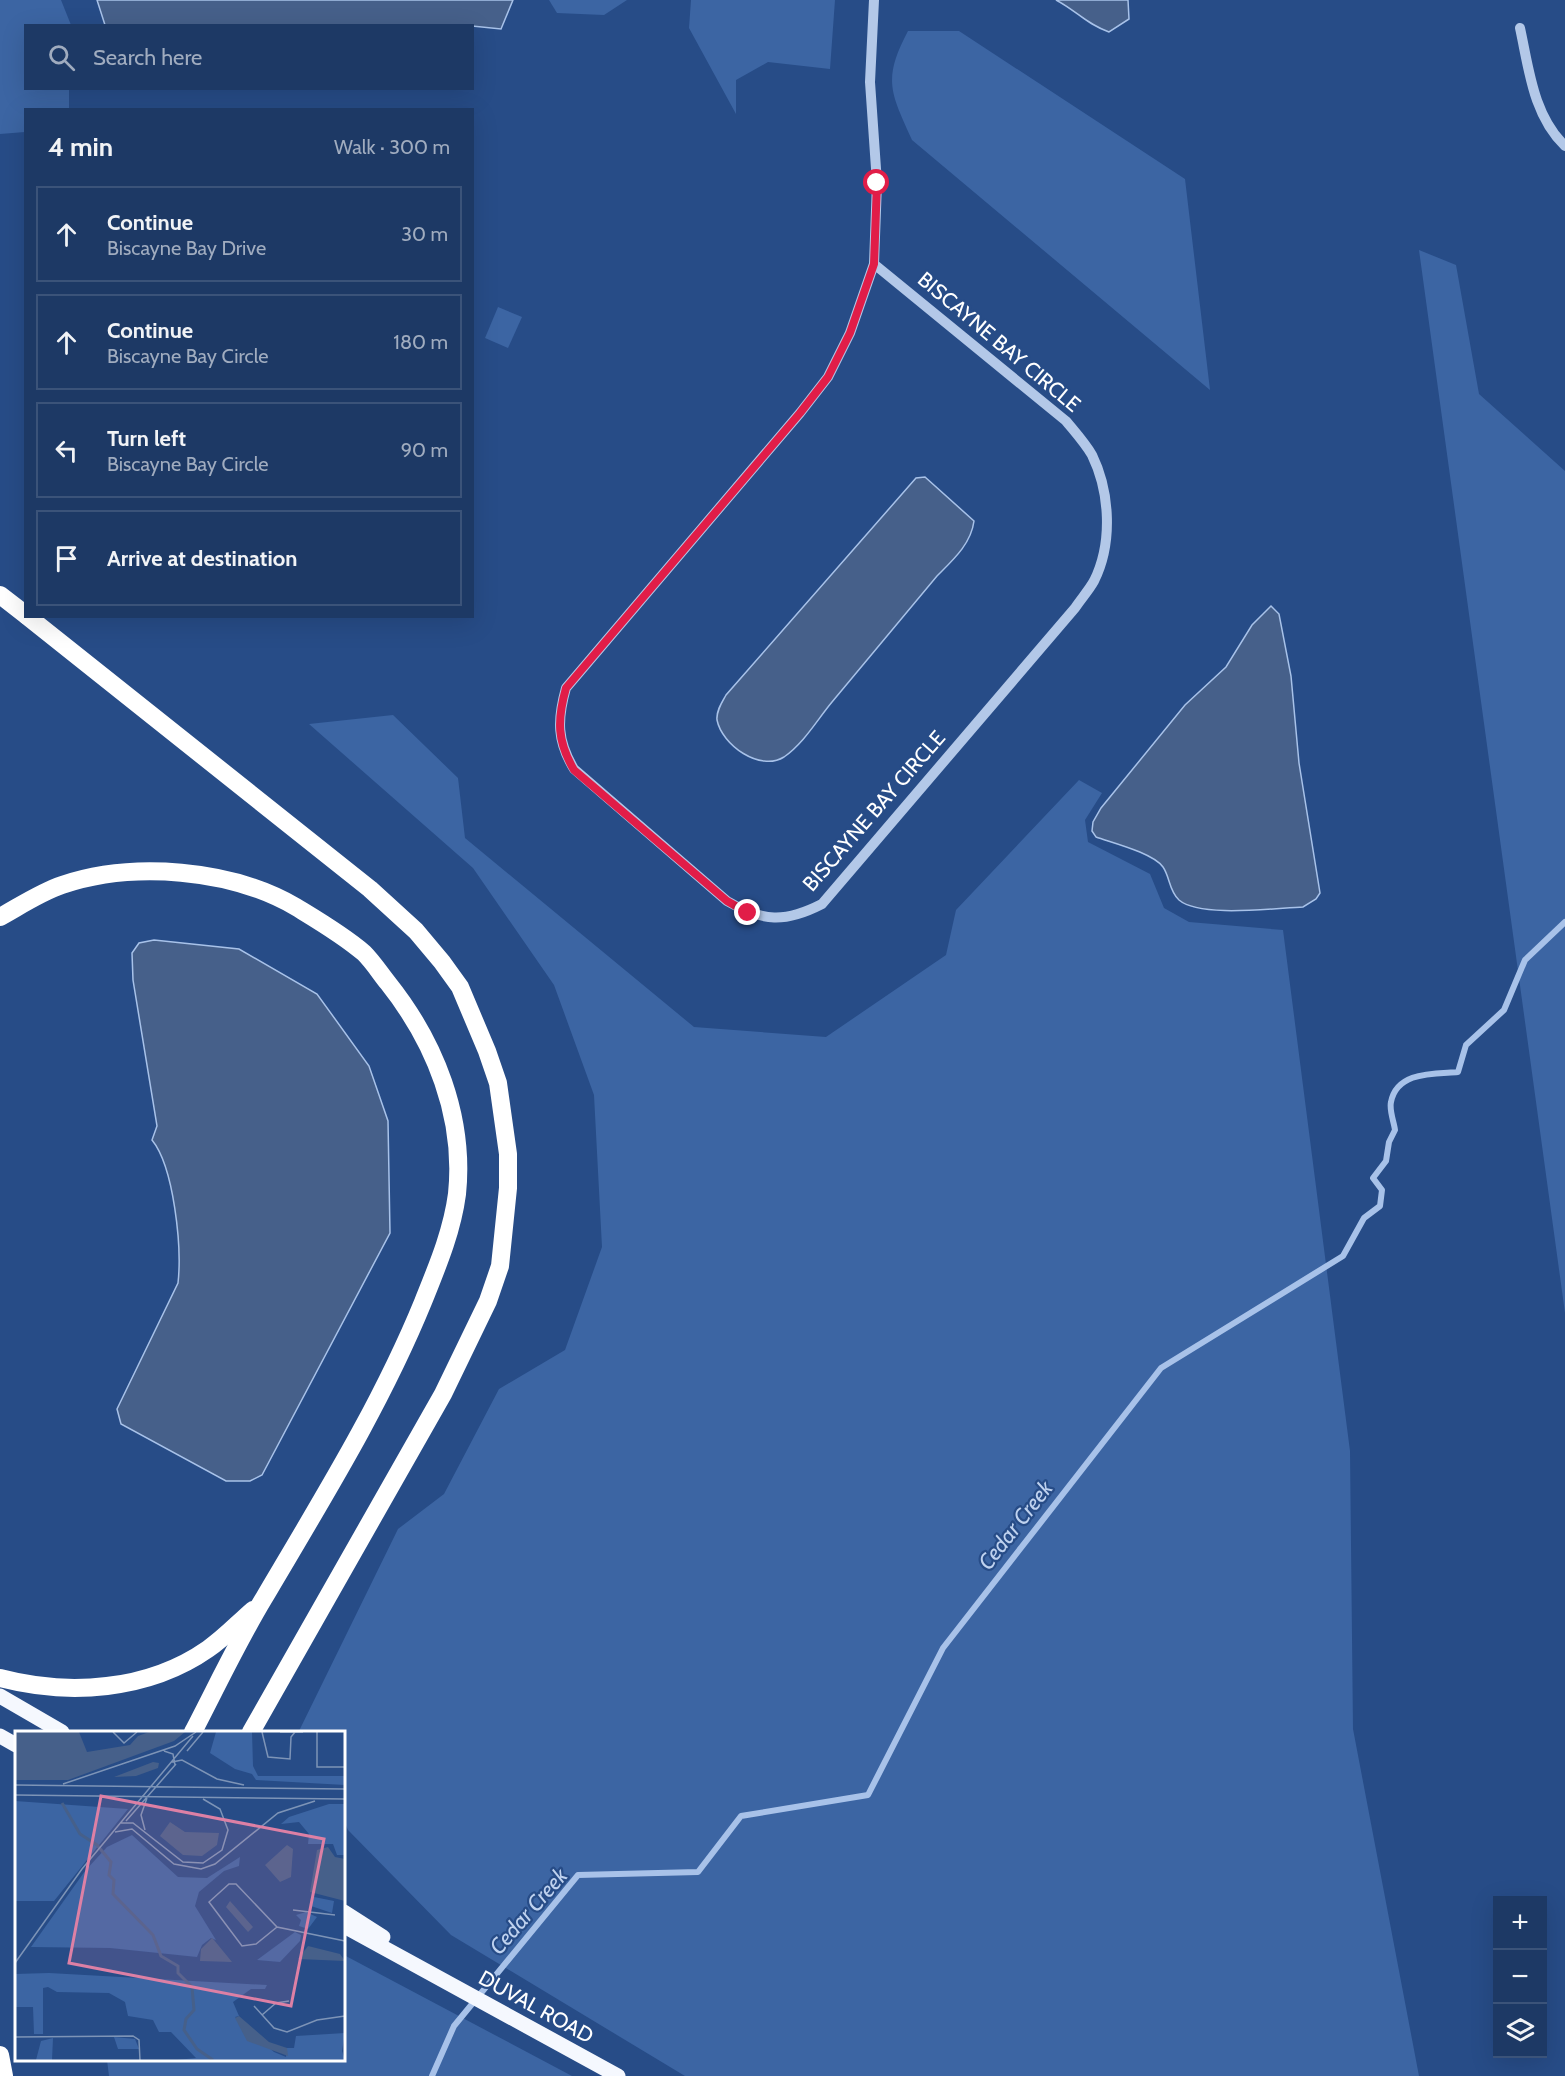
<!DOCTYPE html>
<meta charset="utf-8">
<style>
body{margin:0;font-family:Cabin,sans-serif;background:#2a446e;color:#f1f3f6}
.controls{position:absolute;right:18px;bottom:18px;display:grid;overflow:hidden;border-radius:0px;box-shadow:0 6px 24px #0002}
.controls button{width:54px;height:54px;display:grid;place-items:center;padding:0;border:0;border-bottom:2px solid #3b5379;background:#1d3965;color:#f1f3f6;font:30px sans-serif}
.stop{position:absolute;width:18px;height:18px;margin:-14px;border:4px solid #e11d48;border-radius:50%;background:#fff}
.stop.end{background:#e11d48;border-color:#fff;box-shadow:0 2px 6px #0008}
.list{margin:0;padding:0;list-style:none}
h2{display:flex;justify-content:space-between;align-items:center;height:78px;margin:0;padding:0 24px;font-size:26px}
h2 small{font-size:20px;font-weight:400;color:#a0acbf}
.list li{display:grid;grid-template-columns:39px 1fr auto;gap:18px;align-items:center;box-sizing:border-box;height:96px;margin:0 12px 12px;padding:0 12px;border:2px solid #3b5379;border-radius:0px}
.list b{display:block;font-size:22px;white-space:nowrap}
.list p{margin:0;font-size:20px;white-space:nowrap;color:#a0acbf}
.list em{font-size:20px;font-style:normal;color:#a0acbf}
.icon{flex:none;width:33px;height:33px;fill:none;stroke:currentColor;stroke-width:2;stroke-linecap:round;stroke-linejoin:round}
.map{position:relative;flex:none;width:1565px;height:2076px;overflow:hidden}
.search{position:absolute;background:#1d3965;box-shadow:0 6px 24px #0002;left:24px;top:24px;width:450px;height:66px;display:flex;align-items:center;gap:15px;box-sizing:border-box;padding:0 21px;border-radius:0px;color:#a0acbf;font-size:22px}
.panel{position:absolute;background:#1d3965;box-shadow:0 6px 24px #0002;left:24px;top:108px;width:450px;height:510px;border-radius:0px}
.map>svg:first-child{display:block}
.green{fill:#3c65a3}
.water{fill:#46608a;stroke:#a8c2e9;stroke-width:1.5}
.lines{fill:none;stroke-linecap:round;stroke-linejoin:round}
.stream{stroke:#a8c2e9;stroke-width:6}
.minor{stroke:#b3c8e8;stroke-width:10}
.major{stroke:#f5f8fe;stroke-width:15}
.highway{stroke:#fff;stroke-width:18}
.route{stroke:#e11d48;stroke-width:8}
.labels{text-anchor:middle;stroke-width:4.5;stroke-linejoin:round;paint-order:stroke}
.street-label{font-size:21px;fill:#fff;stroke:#274c87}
.water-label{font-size:22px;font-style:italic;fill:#bfd2ef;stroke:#274c87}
.inset-river{fill:none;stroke:#46608a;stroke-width:3}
.inset-road{fill:none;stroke:#7d94b7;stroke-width:1.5}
.view{fill:#dd80a5;fill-opacity:0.15;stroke:#dd80a5;stroke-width:3}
.inset-edge{fill:none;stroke:#fff;stroke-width:3}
</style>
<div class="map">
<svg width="1565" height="2076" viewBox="0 0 1565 2076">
<rect width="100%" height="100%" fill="#274c87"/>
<!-- green -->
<g class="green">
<polygon points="0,0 61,0 71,25 26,26 26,88 69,89 69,109 26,110 25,132 0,134"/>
<polygon points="549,0 627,0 604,15 557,13"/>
<polygon points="691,0 835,0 830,69 768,62 736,80 736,114 689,28"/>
<path d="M 908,31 L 959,31 L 1185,179 L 1210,390 L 912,140 C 891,93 882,80 908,31 Z"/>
<polygon points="1419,250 1456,265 1479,394 1565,471 1565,1313"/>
<polygon points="498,307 522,317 508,348 485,338"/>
<polygon points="393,715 458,778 465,838 694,1027 826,1037 946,955 956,910 1079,780 1102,793 1085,820 1088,842 1150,874 1164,908 1189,922 1283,930 1350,1451 1353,1729 1419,2076 685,2076 451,1935 348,1830 344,1821 344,1732 299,1731 398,1529 444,1494 499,1389 565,1350 602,1247 594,1095 554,985 473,868 309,724"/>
<polygon points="344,1955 572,2076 109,2076 107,2060 344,2060"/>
</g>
<!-- water -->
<g class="water">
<polygon points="97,0 513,0 501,29 472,26 105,25"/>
<path d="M 1056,0 L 1128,0 L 1129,19 L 1109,32 C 1086,24 1077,11 1056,0 Z"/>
<path d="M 925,477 L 974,521 C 971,544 953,560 937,576 C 902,618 867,660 832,702 C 817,720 804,743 784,757 C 760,772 722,745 717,720 C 716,711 722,702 726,695 L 916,478 Z"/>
<path d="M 1271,606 L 1279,614 L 1291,676 L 1299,763 L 1320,893 L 1316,899 L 1303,907 C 1275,908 1200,918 1179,900 C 1169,891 1170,877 1163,867 C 1153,853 1113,843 1096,837 L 1092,831 L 1093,822 L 1101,808 L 1185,705 L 1226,667 L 1252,625 Z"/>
<path d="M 154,940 L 239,949 L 317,994 L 369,1066 L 388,1121 L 390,1233 L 262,1475 L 250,1481 L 226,1481 L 121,1424 L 117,1409 L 178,1283 C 182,1247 174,1167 152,1140 L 157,1126 L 133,980 L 132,953 L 139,943 Z"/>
</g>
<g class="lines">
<!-- stream -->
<path class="stream" d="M 432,2076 L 454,2026 L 578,1875 L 698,1872 L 741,1816 L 868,1795 L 943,1648 L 1161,1368 L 1343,1256 L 1364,1218 L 1380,1206 L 1382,1190 L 1373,1178 L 1386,1161 L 1389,1142 L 1395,1130 C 1394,1122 1389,1110 1391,1102 C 1397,1071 1434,1074 1458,1072 L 1466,1045 L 1504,1010 L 1525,960 L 1565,922"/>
<!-- minor -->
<g class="minor">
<path d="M 1520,28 C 1529,69 1533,115 1565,146"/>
<path d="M 874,264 L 1066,421 C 1075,432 1085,443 1092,455 C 1110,492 1113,543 1094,581 C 1089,590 1081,599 1075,608 L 822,904 C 785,923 763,922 727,901 L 574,769 C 557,741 557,720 566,688 L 800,413 L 828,377 L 850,333 L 874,264 L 877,183 L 870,82 L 874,0"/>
</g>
<!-- major -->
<g class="major">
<polyline points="0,1696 62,1732"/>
<polyline points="0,1736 16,1745"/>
<polyline points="344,1912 383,1937"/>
<polyline points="344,1926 618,2076"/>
</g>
<!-- highway -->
<g class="highway">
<polyline points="0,595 26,615"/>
<polyline points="27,616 370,889 416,931 442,962 460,987 487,1051 498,1083 508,1154 508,1188 500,1266 488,1301 443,1394 251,1732"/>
<path d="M 0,917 C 20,906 41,892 62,885 C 133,861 231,869 296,907 C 319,921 343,935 364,953 C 373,962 380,973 388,983 C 435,1042 465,1117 457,1194 C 452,1232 437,1267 423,1302 C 380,1407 321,1501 264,1598 C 238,1641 216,1688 193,1732"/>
<path d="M 0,1678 C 68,1696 148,1691 208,1649 C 224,1638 238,1623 253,1610"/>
<polyline points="0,2055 4,2076"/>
</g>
</g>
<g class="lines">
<!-- route -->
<path class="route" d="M 748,913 L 727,901 L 574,770 C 557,741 557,720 566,688 L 800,413 L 828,377 L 850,333 L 874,264 L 877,183"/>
</g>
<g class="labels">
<!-- street labels -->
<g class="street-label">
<text transform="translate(999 342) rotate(40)" y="7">BISCAYNE BAY CIRCLE</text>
<text transform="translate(874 811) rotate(-49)" y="7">BISCAYNE BAY CIRCLE</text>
<text transform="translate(536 2007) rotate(29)" y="7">DUVAL ROAD</text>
</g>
<!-- water labels -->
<g class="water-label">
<text transform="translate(1015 1525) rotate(-52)" y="8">Cedar Creek</text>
<text transform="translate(528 1911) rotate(-49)" y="8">Cedar Creek</text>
</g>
</g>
<!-- overview -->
<g transform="translate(15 1731)">
<rect width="330" height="330" fill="#274c87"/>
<path d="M 201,1 L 237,1 L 238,35 L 243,45 L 330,45 L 330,54 L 241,49 L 237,43 L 220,38 L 195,22 ZM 0,70 L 113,78 L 39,170 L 0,170 ZM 314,73 L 330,73 L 330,124 L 322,124 L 318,113 L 293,113 L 294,103 L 284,91 L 266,93 L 274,86 ZM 117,104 L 163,146 L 192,147 L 225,126 L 224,135 L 209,140 L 184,161 L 180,175 L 201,209 L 196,207 L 187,214 L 182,226 L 95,217 L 16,216 L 70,140 L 92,116 ZM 299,166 L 319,170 L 317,182 L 296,175 L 296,167 ZM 291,181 L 302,186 L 293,198 L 284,195 L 286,189 L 281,184 ZM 280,201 L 286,204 L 285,210 L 265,231 L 242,229 ZM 34,242 L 252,254 L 250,258 L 236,258 L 218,271 L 224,285 L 220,286 L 259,321 L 271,326 L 272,317 L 279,317 L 281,305 L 330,302 L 327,320 L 330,329 L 162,329 L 181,327 L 156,301 L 144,301 L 138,289 L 113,285 L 110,271 L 94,262 L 42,261 L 33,256 L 28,257 L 28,303 L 19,303 L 18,276 L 0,276 L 0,243 ZM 99,306 L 120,308 L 124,318 L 103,318 ZM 38,307 L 37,329 L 21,329 L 26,310 Z" fill="#3c65a3"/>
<path d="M 0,1 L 64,1 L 72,21 L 115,14 L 123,5 L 134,1 L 170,1 L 159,10 L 53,49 L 0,49 ZM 138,31 L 144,32 L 143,37 L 121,45 L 99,46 ZM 155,91 L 170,101 L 204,102 L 202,114 L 187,125 L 168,124 L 145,105 ZM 272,114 L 278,118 L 276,146 L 265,151 L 250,134 ZM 313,116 L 320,126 L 330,128 L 330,170 L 295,161 L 302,119 ZM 215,170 L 238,196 L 233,201 L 211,176 ZM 197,207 L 199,209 L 217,231 L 185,230 L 186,218 ZM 293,215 L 325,223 L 330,230 L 283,228 ZM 224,285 L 254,311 L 272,317 L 273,325 L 232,310 L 220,287 Z" fill="#46608a"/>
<path class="inset-river" d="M 47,72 L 65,103 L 82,114 L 96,131 L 94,144 L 99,149 L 98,163 L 138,204 L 146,225 L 163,235 L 163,242 L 177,256 L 179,279 L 171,288 L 169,299 L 182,318 L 198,329"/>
<path class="inset-road" d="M 98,1 L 109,12 L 122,1M 247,1 L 253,26 L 275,28 L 276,6 L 280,1M 265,1 L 288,1M 302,1 L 302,36 L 330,36M 149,20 L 158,23 L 160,34M 172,20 L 188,1M 157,31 L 167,29 L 202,48 L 229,54M 48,53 L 160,15 L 181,1M 0,54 L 330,58M 0,64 L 330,68M 111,90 L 161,33M 106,92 L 118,92 L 168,131 L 188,132 L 207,119 L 213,99 L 205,78 L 188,68M 130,99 L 126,84 L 132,67M 100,101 L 117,98 L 159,133 L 186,138 L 200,133 L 263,82 L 300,70M 278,179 L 320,184M 262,196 L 241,213 L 227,215 L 194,171 L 214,153 L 221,153 L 262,196 L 330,210M 0,232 L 67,138 L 178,5M 239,275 L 259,297 L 272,301 L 302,289 L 330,285M 247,284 L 261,272 L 274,270M 0,306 L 118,305 L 124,309 L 125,329"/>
<path class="view" d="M 86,65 L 309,108 L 276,275 L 54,232 Z"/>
<rect width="330" height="330" class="inset-edge"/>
</g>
</svg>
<div class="controls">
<button>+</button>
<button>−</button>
<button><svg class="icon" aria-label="layers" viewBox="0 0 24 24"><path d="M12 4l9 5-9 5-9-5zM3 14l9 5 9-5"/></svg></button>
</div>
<div class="stop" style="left:877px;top:183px"></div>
<div class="stop end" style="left:748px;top:913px"></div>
<div class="search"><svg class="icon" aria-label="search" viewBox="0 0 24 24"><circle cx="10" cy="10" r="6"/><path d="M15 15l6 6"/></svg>Search here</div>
<section class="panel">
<h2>4 min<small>Walk · 300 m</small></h2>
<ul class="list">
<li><svg class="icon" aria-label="ahead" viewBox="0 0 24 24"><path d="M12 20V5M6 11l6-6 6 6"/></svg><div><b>Continue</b><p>Biscayne Bay Drive</p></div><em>30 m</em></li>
<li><svg class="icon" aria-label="ahead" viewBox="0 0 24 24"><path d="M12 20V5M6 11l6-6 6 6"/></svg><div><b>Continue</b><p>Biscayne Bay Circle</p></div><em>180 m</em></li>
<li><svg class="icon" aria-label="left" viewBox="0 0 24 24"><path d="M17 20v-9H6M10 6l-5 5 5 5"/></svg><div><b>Turn left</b><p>Biscayne Bay Circle</p></div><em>90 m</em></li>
<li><svg class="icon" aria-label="arrive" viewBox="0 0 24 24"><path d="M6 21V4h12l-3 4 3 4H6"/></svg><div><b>Arrive at destination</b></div></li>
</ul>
</section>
</div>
